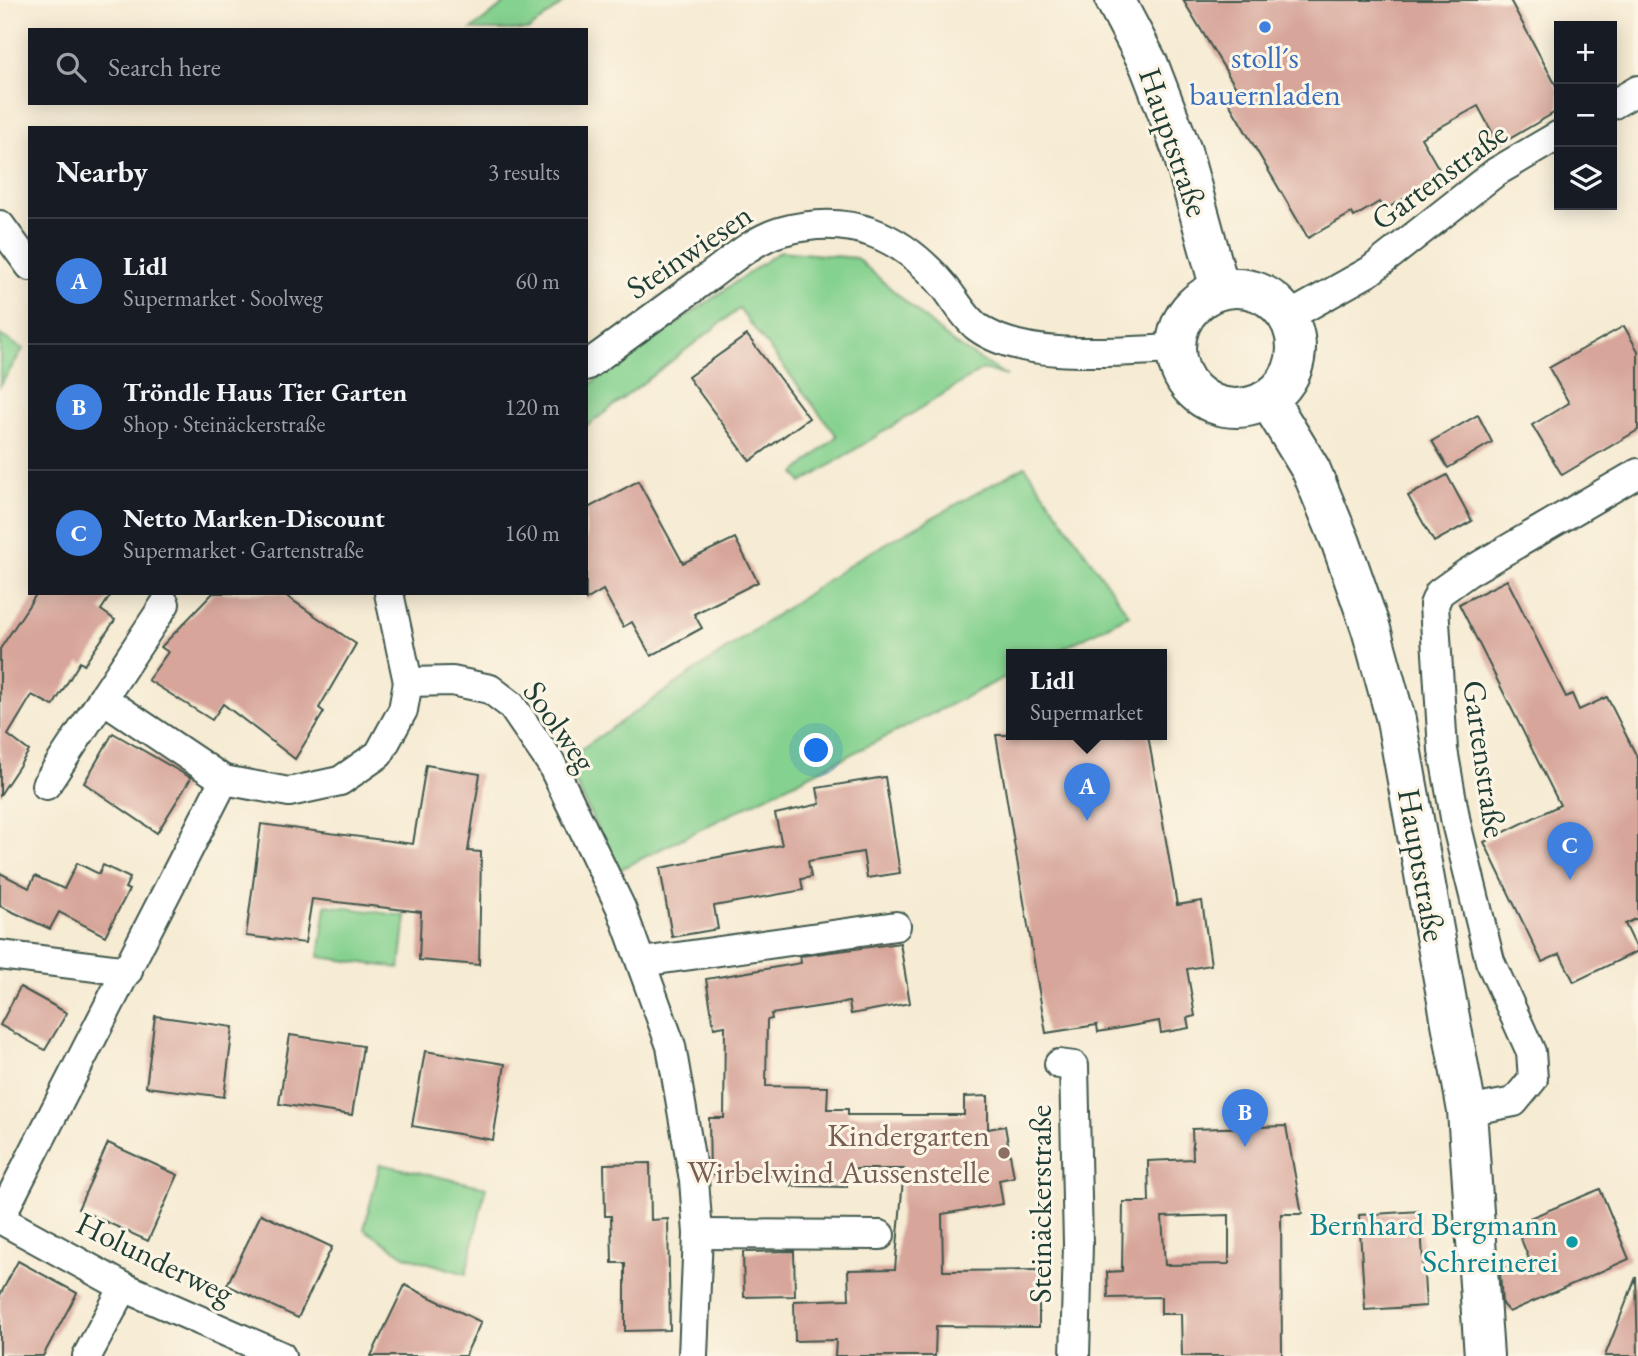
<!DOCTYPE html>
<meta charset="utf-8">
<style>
body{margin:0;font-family:"EB Garamond",serif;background:#20242c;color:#f1f3f6}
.controls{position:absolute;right:21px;top:21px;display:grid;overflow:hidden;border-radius:0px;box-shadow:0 4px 18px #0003}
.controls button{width:63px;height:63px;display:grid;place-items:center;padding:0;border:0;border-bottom:2px solid #363941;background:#171b24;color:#f1f3f6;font:35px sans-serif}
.you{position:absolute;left:817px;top:751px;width:24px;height:24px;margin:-18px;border:5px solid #fff;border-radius:50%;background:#1a73e8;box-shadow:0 0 0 10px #1a73e833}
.badge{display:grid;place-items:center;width:46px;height:46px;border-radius:50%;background:#d690ce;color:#fff;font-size:23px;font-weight:700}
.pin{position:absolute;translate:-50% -58px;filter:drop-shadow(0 2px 4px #0008)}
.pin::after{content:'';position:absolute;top:37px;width:24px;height:21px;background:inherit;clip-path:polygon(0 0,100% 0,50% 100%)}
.popup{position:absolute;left:1006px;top:649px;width:161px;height:91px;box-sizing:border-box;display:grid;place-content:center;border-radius:0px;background:#171b24;filter:drop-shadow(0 2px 5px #0005);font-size:23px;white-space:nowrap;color:#9ea1a6}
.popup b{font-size:26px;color:#f1f3f6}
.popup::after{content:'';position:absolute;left:50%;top:100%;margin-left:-14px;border:14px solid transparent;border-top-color:#171b24}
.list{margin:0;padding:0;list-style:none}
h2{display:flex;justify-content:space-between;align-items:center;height:91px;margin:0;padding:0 28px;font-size:30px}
h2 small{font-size:23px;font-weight:400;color:#9ea1a6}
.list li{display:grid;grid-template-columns:46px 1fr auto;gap:21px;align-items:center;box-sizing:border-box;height:126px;padding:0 28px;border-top:2px solid #363941}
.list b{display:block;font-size:26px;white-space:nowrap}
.list p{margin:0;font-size:23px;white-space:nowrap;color:#9ea1a6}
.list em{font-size:23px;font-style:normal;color:#9ea1a6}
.icon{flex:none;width:38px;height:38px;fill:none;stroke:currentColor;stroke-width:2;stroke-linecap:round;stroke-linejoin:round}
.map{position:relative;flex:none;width:1638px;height:1356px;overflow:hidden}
.search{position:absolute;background:#171b24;box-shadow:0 4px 18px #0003;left:28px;top:28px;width:560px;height:77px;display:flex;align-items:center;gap:18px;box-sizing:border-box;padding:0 24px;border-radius:0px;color:#9ea1a6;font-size:26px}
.panel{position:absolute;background:#171b24;box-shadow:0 4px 18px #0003;left:28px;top:126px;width:560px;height:469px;border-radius:0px}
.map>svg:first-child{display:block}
.green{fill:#85d18f;stroke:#528762;stroke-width:2}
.building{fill:#d7a59a;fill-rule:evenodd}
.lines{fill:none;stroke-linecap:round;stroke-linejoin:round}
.minor-casing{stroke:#3f574c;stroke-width:32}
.secondary-casing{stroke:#3f574c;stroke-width:42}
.minor{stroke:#fff;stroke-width:28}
.secondary{stroke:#fff;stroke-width:38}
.shop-dot{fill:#3f7fe0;stroke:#fcf5e5;stroke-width:2.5}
.education-dot{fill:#8d6e63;stroke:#fcf5e5;stroke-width:2.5}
.culture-dot{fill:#0f9aa8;stroke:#fcf5e5;stroke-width:2.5}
.labels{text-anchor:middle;stroke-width:6;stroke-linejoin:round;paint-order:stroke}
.shop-label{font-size:32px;fill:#366cbe;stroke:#fcf5e5}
.street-label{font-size:32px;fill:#1f3d34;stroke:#fcf5e5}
.education-label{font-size:32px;fill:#785e54;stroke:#fcf5e5;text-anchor:end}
.culture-label{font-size:32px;fill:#0d838f;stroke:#fcf5e5;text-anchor:end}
</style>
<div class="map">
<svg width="1638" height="1356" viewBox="0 0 1638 1356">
<rect width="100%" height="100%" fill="#fcf5e5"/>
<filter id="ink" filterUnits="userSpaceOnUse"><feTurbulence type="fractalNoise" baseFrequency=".0143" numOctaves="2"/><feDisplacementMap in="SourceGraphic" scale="14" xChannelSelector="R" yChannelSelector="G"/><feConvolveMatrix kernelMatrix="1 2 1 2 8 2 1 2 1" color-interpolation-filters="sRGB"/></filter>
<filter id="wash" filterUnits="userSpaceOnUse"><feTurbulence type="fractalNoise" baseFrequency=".00686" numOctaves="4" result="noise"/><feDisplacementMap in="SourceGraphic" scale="28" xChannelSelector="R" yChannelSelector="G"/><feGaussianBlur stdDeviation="1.57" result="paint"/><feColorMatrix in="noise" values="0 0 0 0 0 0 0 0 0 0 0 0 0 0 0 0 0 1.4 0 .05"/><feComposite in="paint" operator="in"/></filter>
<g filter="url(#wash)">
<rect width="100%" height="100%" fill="#f6ebd3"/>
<!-- green -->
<g class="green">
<polygon points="509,0 567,0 529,30 471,30"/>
<polygon points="780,251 856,258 953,343 1007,376 983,369 802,483 795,473 837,436 739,309 586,427 586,387"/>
<polygon points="0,335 23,349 0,386"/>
<polygon points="1025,466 1129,615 1050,655 1012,655 1012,674 617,871 565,760 858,559"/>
<polygon points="326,905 406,916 400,968 319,957"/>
<polygon points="380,1164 486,1187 466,1274 405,1256 364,1229"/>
</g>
<g id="blocks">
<!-- building -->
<g class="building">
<polygon points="1183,0 1510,0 1559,91 1559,110 1499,145 1478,106 1421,138 1443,176 1384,210 1379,202 1354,217 1352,213 1308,238 1226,98 1238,91"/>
<polygon points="1624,326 1638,351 1638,430 1562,475 1532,425 1569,403 1549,368"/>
<polygon points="747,335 809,418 750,461 688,377"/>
<polygon points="1478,415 1492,442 1448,468 1432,441"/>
<polygon points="1447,475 1472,521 1434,542 1408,496"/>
<polygon points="638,481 683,563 735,538 758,582 694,614 702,628 651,656 632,622 623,627 603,590 586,600 586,509"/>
<polygon points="1507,580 1566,697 1572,694 1579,710 1607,697 1638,759 1638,918 1625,924 1638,951 1574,982 1560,954 1542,962 1484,842 1560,805 1459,604"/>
<polygon points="37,593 112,593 101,610 115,620 84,665 80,662 53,706 32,695 8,735 29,751 0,795 0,649"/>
<polygon points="213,593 282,593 356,644 319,708 324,712 295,759 223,704 212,720 148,680 168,652 161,647"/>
<polygon points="113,733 191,778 157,833 84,783"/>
<polygon points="996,735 1148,735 1177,905 1202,901 1211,965 1187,969 1195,1016 1187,1018 1189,1028 1161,1033 1159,1021 1098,1032 1097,1025 1046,1033"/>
<polygon points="426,765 480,774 468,851 481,852 479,965 419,960 421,912 312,899 305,943 246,936 261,824 413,844"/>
<polygon points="885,777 900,873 867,878 863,852 808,861 811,877 801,879 803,890 714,906 718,929 672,937 660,868 782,845 775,814 820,804 817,788"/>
<polygon points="77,863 99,874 103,865 130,878 125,888 129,890 105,936 59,912 50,929 0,906 0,873 29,888 35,876 64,889"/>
<polygon points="900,943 910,1003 851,1014 849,1002 771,1014 772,1019 767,1020 766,1086 828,1087 827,1109 848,1109 848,1115 964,1115 964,1097 988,1096 988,1129 1005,1126 1014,1177 999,1180 1003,1204 942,1214 943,1271 1039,1270 1039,1327 936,1326 935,1356 835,1356 836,1340 795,1341 794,1301 849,1299 848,1270 895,1269 904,1169 847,1169 847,1187 792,1186 792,1176 710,1174 709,1118 724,1118 725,1026 714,1028 706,979 801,963 800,956"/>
<polygon points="20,987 67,1013 45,1050 0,1025"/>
<polygon points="155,1016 233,1027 224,1097 146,1087"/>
<polygon points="290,1035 363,1046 352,1115 279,1104"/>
<polygon points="425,1051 505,1064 493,1140 412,1126"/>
<path d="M 1286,1126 L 1302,1214 L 1281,1214 L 1282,1356 L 1182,1356 L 1181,1314 L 1161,1314 L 1161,1297 L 1108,1298 L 1107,1272 L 1122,1271 L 1123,1202 L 1149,1202 L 1148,1161 L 1193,1159 L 1192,1129 ZM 1229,1215 L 1229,1264 L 1165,1265 L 1162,1217 Z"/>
<polygon points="108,1143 178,1175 148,1241 78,1209"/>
<polygon points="650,1163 651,1220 668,1219 670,1330 625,1331 625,1263 612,1263 611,1216 605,1216 604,1164"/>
<polygon points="1600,1189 1629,1259 1509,1312 1502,1304 1500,1269 1529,1259 1515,1224"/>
<polygon points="1420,1211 1426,1306 1365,1310 1359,1215"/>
<polygon points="261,1214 332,1247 298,1318 227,1285"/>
<polygon points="794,1251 795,1296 744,1297 743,1252"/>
<polygon points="18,1261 77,1293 43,1356 0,1356 0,1295"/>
<polygon points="1636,1277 1638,1356 1605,1356"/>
<polygon points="405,1285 481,1322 465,1356 371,1356"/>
</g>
</g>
</g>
<g filter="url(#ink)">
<use href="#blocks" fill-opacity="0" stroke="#3f574c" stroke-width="2"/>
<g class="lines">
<defs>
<g id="minor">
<polyline points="1612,105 1638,90"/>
<polyline points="0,225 30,266"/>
<polyline points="1288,317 1370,271 1496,172 1559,135"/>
<path d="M 586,366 C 626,337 667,307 707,278 C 730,261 756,238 783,231 C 849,213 900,234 944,286 C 954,298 964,317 977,327 C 1024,362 1119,351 1175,349"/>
<polyline points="389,593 408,682 452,681 490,689 511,705 551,763 621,908 671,1046 694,1180 698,1234 693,1356"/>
<polyline points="102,698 224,780"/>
<polyline points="46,785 165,604"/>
<polyline points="0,955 128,971"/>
<polyline points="642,962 896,926"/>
<polyline points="1059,1064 1074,1066 1078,1244 1075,1356"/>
<polyline points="1467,1111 1514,1102 1533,1079 1531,1052 1490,961 1456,823 1443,750 1434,605 1439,593 1467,573 1638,473"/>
<polyline points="0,1218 224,780 289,792 340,781 379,754 403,710 408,682"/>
<polyline points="0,1219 124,1287 281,1356"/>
<polyline points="698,1234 880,1235"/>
<polyline points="87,1356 124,1287"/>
</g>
<g id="secondary">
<polyline points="1115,0 1149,65 1182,151 1220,289"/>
<circle cx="1236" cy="348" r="60"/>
<polyline points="1268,399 1311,470 1341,543 1371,629 1396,720 1467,1111 1484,1356"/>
</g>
</defs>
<!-- minor casing -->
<use href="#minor" class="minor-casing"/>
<!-- secondary casing -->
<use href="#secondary" class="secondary-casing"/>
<!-- minor -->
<use href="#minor" class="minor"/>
<!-- secondary -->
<use href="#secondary" class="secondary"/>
</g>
</g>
<!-- markers -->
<circle class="shop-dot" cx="1265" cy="27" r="7"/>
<circle class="education-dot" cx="1004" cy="1153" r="7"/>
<circle class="culture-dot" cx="1572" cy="1242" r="7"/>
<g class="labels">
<!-- shop labels -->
<g class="shop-label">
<text x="1265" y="68">stoll´s<tspan x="1265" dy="37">bauernladen</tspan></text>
</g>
<!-- street labels -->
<g class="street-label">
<text transform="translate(1174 142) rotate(71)" y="11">Hauptstraße</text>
<text transform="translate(1439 176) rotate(-36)" y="11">Gartenstraße</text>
<text transform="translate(689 251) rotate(-34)" y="11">Steinwiesen</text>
<text transform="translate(560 726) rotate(55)" y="11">Soolweg</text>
<text transform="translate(1485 759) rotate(82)" y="11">Gartenstraße</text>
<text transform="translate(1422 865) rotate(80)" y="11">Hauptstraße</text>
<text transform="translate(1040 1204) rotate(-90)" y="11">Steinäckerstraße</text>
<text transform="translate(155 1258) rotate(26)" y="11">Holunderweg</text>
</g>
<!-- education labels -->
<g class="education-label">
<text x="990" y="1146">Kindergarten<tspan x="990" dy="37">Wirbelwind Aussenstelle</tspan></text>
</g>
<!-- culture labels -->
<g class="culture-label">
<text x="1558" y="1235">Bernhard Bergmann<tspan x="1558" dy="37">Schreinerei</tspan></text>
</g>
</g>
</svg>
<div class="controls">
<button>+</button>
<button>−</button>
<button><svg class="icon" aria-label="layers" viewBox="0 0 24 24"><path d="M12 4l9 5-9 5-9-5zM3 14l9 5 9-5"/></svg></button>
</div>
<div class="you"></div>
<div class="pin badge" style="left:1087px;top:821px;background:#3f7fe0">A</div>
<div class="popup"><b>Lidl</b>Supermarket</div>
<div class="pin badge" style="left:1245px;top:1147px;background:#3f7fe0">B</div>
<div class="pin badge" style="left:1570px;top:880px;background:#3f7fe0">C</div>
<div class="search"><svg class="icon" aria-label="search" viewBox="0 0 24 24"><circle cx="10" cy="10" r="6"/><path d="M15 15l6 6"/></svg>Search here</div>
<section class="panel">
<h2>Nearby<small>3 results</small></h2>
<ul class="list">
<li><span class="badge" style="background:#3f7fe0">A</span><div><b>Lidl</b><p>Supermarket · Soolweg</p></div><em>60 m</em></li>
<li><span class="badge" style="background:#3f7fe0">B</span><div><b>Tröndle Haus Tier Garten</b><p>Shop · Steinäckerstraße</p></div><em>120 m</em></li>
<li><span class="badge" style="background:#3f7fe0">C</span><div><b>Netto Marken-Discount</b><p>Supermarket · Gartenstraße</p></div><em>160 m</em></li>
</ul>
</section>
</div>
